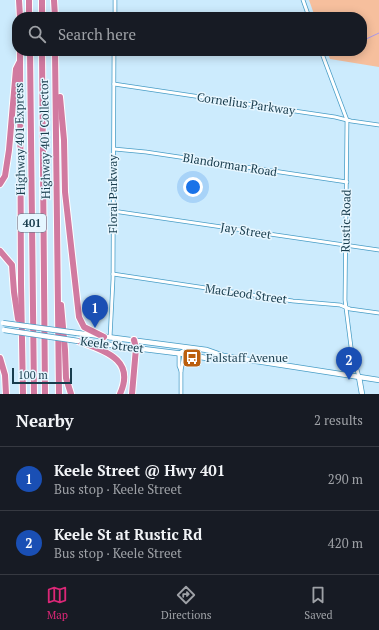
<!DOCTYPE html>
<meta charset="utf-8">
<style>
body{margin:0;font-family:"PT Serif",serif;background:#242831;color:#f1f3f6}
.scale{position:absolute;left:12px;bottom:10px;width:60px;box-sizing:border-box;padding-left:4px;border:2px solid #183c4d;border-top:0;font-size:11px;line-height:14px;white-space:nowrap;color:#183c4d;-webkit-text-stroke:3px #e6f6ff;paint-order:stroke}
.you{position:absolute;left:193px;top:187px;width:14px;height:14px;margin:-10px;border:3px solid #fff;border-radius:50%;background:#1a73e8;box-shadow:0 0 0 6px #1a73e833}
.badge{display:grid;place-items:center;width:26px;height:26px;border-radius:50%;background:#db2777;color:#fff;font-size:13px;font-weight:700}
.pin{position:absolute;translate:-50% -33px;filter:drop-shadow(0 1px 2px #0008)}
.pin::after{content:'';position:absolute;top:21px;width:14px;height:12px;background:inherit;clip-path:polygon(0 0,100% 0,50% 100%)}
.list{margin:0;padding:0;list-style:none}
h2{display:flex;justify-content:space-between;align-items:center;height:52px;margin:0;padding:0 16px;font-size:17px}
h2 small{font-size:13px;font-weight:400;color:#9ea1a6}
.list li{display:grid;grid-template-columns:26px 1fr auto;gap:12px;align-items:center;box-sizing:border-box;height:64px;padding:0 16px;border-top:1px solid #363941}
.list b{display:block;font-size:15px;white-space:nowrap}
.list p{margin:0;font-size:13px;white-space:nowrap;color:#9ea1a6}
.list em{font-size:13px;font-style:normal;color:#9ea1a6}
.icon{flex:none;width:22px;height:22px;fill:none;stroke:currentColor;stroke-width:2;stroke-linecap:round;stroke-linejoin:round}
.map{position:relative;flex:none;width:379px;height:394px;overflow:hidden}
.search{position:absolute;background:#171b24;box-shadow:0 2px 10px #0003;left:12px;right:12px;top:12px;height:44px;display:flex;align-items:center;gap:10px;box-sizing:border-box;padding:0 14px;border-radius:16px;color:#9ea1a6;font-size:15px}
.sheet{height:180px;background:#171b24}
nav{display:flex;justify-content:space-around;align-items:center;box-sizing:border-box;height:56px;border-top:1px solid #363941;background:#171b24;font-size:11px;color:#9ea1a6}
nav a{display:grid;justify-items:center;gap:2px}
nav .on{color:#db2777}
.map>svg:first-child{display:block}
.green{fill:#f6bf9d}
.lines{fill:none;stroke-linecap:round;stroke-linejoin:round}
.stream{stroke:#aa98ec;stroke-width:1}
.street-casing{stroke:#489dc6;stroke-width:4.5}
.secondary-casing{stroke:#489dc6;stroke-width:6}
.highway-casing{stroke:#fff;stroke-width:8}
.street{stroke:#fff;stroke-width:3}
.secondary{stroke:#fff;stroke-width:4.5}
.highway{stroke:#d17aa0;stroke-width:6}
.secondary-bridge-casing{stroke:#489dc6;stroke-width:6;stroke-linecap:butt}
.secondary-bridge{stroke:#fff;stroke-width:4.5}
.labels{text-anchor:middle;stroke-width:3;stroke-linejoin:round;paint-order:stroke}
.shield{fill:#e6f6ff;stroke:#567482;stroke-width:1}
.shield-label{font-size:11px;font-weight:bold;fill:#183c4d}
.street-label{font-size:12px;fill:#183c4d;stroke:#e6f6ff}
.poi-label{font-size:12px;fill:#183c4d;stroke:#e6f6ff;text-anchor:start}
</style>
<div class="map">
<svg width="379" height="394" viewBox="0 0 379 394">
<rect width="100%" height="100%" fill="#ccebfd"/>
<!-- green -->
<polygon class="green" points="309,0 379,0 379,67 330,59 327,51 362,51 362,17 315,17"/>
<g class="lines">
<!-- stream -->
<polyline class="stream" points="362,41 379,33"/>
<defs>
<g id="street">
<polyline points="303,0 309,17"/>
<polyline points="115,17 115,0"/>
<polyline points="321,51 347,120 345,300 351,347 359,377"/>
<polyline points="114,84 335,117 351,121 379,125"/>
<polyline points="114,149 146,152 347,182"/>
<polyline points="113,211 379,250"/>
<polyline points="113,274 293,301 340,305 350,309 379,313"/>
<polyline points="110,338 113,279 114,51"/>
<polyline points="181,371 179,366 179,353 188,348"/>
<polyline points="181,394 181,371 184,354"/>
</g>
<g id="secondary">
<polyline points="77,333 207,350 224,356 379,380"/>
<polyline points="87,342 184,354 206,358 222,356"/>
<polyline points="359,377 362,394"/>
</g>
<g id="highway">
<polyline points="19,0 20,17"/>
<polyline points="29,0 29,17"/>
<polyline points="42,0 42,17"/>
<polyline points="54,0 55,17"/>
<polyline points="20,51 21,284 23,394"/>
<polyline points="30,51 34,394"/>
<polyline points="42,51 45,394"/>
<polyline points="55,51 59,394"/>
<polyline points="60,97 64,140 65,192 79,317 84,327 104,337"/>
<polyline points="0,184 5,176 9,150 16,69 19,63"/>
<polyline points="0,251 12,265 14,292 18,319"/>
<polyline points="61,305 65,350 66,378 71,394"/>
<path d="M 78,341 C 104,351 136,359 120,394"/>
<polyline points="0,358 5,375 6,394"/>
<polyline points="132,394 136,348 134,340"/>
</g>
</defs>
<!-- street casing -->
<use href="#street" class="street-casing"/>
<!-- secondary casing -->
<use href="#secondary" class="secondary-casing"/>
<!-- highway casing -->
<use href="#highway" class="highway-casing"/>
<!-- street -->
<use href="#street" class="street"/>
<!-- secondary -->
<use href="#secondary" class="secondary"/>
<!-- highway -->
<use href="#highway" class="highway"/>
<defs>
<g id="secondary-bridge">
<polyline points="3,323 77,333"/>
<polyline points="4,330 78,341"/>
</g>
</defs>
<!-- secondary-bridge casing -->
<use href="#secondary-bridge" class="secondary-bridge-casing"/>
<!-- secondary-bridge -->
<use href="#secondary-bridge" class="secondary-bridge"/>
</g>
<!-- icons -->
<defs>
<symbol id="bus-square" viewBox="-11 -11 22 22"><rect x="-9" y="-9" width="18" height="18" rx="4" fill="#bb5e0d" stroke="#e6f6ff"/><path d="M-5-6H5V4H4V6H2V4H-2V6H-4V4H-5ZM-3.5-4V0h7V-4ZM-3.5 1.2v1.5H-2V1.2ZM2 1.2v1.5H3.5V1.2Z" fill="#fff"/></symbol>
</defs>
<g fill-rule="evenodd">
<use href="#bus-square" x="181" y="347" width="22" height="22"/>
</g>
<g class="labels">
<!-- shield labels -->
<rect class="shield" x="18" y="214" width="28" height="18" rx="3"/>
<g class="shield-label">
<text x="32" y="227">401</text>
</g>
<!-- street labels -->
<g class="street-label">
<text transform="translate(246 104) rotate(8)" y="4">Cornelius Parkway</text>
<text transform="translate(20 139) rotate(-91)" y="4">Highway 401 Express</text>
<text transform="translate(45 139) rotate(-91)" y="4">Highway 401 Collector</text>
<text transform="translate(230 165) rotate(9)" y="4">Blandorman Road</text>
<text transform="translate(113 194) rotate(-90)" y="4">Floral Parkway</text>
<text transform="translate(346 221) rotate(-89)" y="4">Rustic Road</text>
<text transform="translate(246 231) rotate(9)" y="4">Jay Street</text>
<text transform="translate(246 294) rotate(8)" y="4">MacLeod Street</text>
<text transform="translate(112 345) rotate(7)" y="4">Keele Street</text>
</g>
<!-- poi labels -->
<g class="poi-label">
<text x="206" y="362">Falstaff Avenue</text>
</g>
</g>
</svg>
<div class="scale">100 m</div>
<div class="you"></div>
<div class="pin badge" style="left:95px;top:328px;background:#1a4fb4">1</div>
<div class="pin badge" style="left:349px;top:380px;background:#1a4fb4">2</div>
<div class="search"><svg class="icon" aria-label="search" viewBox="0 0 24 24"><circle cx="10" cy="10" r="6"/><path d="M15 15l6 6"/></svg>Search here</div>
</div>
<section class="sheet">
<h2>Nearby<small>2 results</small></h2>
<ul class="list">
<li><span class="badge" style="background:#1a4fb4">1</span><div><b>Keele Street @ Hwy 401</b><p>Bus stop · Keele Street</p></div><em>290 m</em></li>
<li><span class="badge" style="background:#1a4fb4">2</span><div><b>Keele St at Rustic Rd</b><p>Bus stop · Keele Street</p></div><em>420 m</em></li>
</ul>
</section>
<nav>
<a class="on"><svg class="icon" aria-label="map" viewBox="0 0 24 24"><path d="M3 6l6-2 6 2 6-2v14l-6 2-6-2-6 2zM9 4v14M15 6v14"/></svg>Map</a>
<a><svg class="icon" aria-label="directions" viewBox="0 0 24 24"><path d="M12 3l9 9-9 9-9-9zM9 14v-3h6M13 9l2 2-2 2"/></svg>Directions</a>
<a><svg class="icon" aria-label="saved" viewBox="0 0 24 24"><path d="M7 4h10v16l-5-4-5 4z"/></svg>Saved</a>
</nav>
